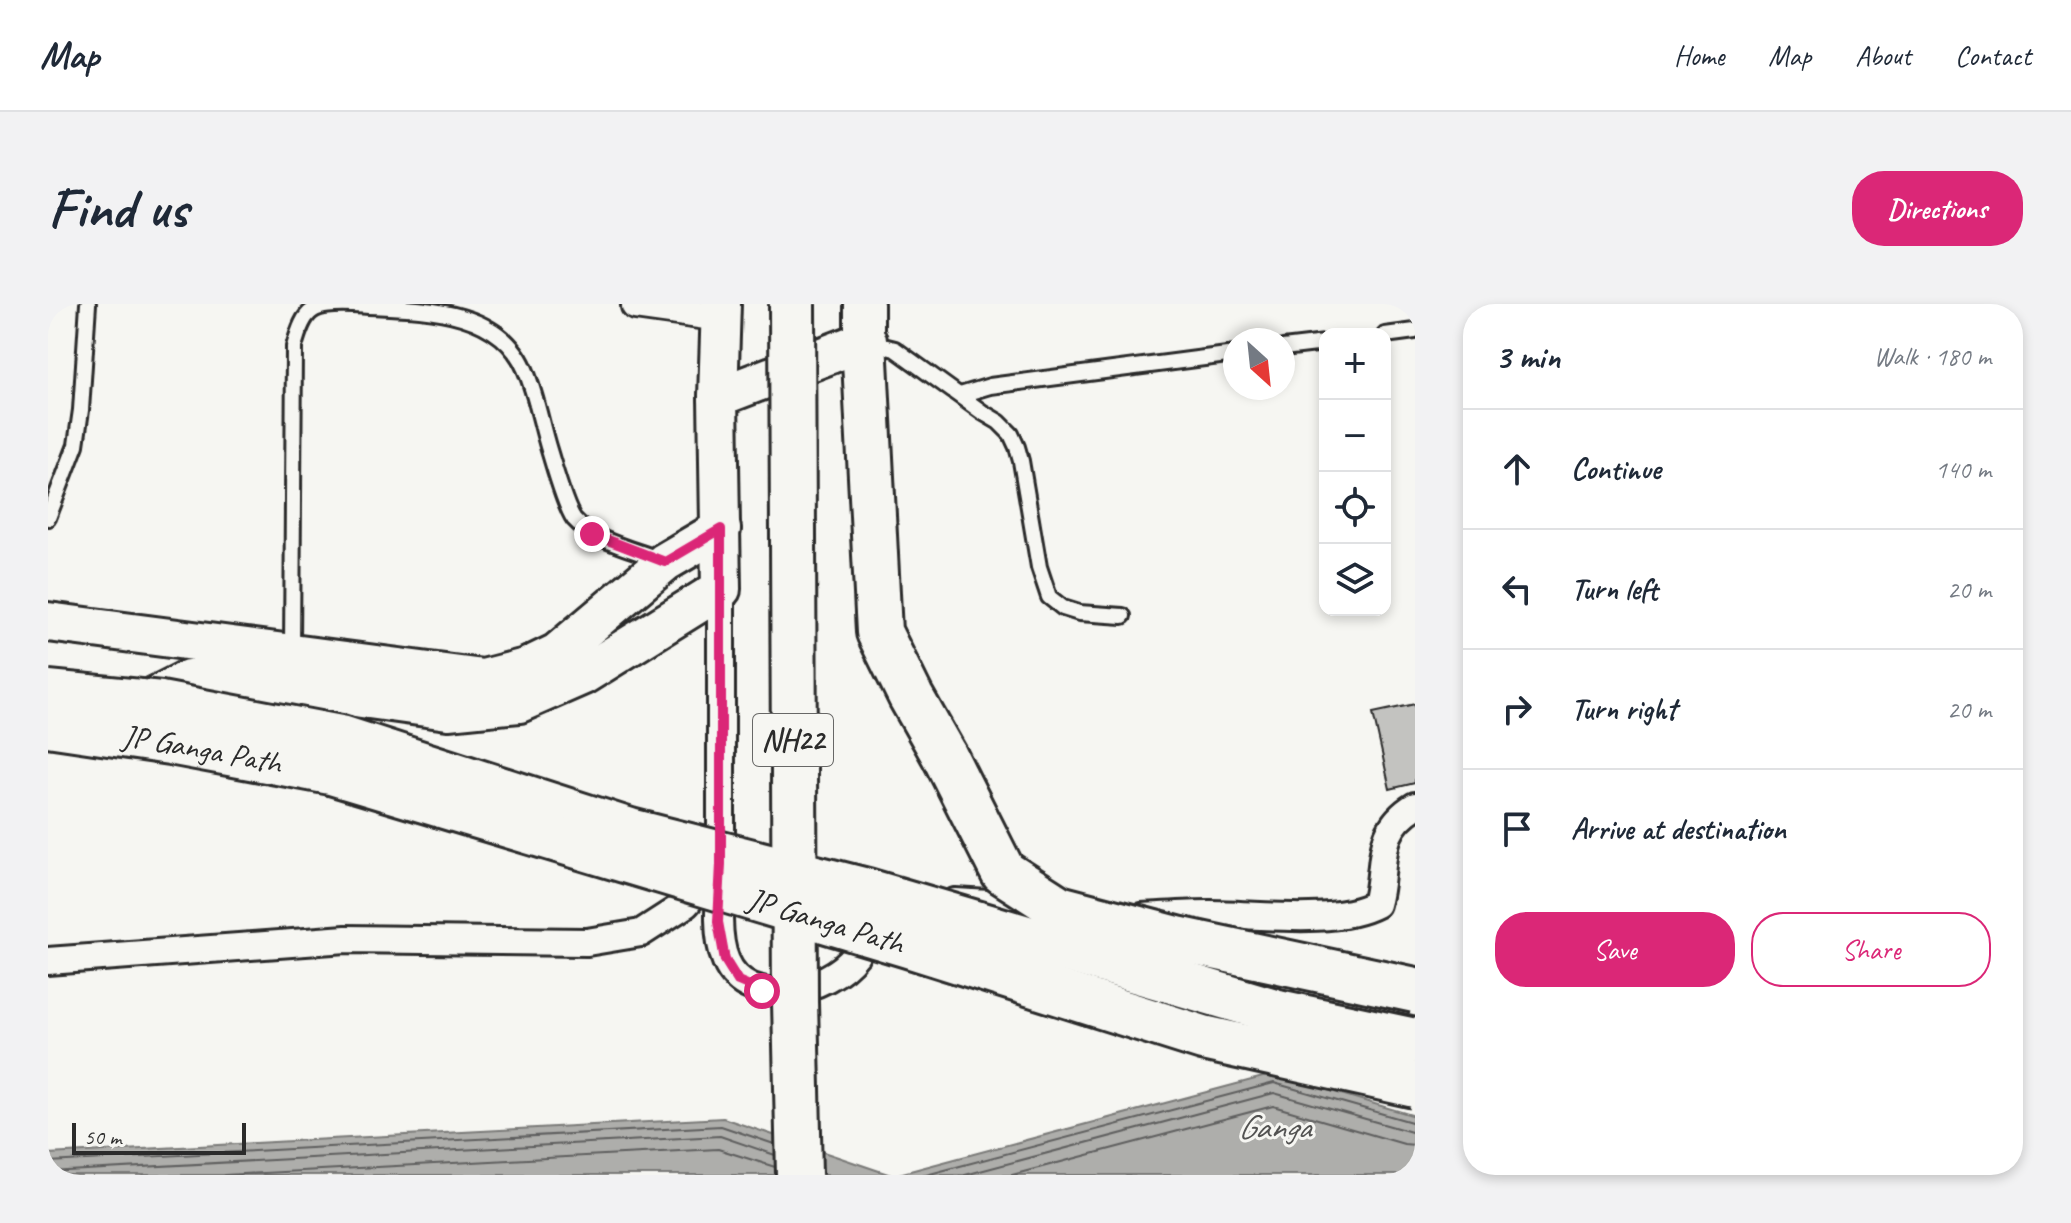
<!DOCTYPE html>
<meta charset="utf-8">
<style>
body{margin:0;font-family:Caveat,sans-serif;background:#f2f2f3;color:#1f2937}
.controls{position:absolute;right:24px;top:24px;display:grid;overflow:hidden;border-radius:16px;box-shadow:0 4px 12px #0003}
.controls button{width:72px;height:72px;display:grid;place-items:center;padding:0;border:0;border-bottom:2px solid #e0e1e3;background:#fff;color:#1f2937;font:40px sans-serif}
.compass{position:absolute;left:1175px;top:24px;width:72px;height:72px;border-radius:50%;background:#fff;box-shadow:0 4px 12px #0003;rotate:153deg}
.scale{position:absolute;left:24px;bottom:20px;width:174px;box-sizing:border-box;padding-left:8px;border:4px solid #2b2b2b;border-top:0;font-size:22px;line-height:28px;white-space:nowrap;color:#2b2b2b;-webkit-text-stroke:6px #f6f6f2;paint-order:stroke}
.stop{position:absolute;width:24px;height:24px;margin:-18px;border:6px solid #db2777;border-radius:50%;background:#fff}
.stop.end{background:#db2777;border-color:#fff;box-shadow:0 2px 8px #0008}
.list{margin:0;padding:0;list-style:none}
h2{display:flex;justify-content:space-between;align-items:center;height:104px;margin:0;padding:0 32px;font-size:34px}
h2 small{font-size:26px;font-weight:400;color:#747a83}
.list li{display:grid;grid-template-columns:52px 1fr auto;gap:24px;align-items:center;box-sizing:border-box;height:120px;padding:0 32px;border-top:2px solid #e0e1e3}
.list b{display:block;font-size:30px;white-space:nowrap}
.list em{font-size:26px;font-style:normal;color:#747a83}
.actions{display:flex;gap:16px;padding:24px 32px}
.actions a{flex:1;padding:18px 0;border:2px solid #db2777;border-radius:32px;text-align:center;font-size:28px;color:#db2777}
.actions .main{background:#db2777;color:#fff}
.icon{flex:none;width:44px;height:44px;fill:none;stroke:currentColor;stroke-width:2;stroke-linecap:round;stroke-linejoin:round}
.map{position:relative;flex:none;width:1367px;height:871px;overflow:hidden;border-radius:32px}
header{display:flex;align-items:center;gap:48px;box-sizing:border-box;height:112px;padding:0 40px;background:#fff;border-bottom:2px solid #e0e1e3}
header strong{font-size:38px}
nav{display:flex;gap:44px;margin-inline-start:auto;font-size:28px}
.intro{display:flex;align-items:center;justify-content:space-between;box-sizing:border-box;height:192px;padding:0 48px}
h1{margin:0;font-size:56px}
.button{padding:20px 36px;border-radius:32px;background:#db2777;color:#fff;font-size:28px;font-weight:700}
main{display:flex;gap:48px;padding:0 48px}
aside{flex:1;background:#fff;border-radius:32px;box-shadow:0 4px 12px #0003}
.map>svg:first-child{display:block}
.water{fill:#aeaeab;stroke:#7a7a78;stroke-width:2}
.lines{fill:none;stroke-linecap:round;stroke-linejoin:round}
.shore{stroke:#5f5f5e;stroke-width:2}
.building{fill:#c3c3c0;stroke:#2b2b2b;stroke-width:2}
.lane-casing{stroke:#2b2b2b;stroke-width:20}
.street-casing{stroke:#2b2b2b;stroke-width:32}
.secondary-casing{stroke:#2b2b2b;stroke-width:44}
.highway-casing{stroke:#2b2b2b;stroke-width:50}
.lane{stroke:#f6f6f2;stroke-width:14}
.street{stroke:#f6f6f2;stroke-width:26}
.secondary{stroke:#f6f6f2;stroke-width:38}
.highway{stroke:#f6f6f2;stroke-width:44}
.highway-bridge-casing{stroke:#2b2b2b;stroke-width:50;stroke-linecap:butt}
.highway-bridge{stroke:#f6f6f2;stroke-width:44}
.route{stroke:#db2777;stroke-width:10}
.labels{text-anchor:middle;stroke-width:6;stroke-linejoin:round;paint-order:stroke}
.shield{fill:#f6f6f2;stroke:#686867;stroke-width:2}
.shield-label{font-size:30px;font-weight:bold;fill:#2b2b2b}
.street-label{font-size:32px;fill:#2b2b2b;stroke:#f6f6f2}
.water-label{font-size:34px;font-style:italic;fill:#525251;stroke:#f6f6f2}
</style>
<header>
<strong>Map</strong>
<nav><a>Home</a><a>Map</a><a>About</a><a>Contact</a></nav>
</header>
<div class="intro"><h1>Find us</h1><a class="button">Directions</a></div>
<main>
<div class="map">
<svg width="1367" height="871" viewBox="0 0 1367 871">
<rect width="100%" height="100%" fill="#f6f6f2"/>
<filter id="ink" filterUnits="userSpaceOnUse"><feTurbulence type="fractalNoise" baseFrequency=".0125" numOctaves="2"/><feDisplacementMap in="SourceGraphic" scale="16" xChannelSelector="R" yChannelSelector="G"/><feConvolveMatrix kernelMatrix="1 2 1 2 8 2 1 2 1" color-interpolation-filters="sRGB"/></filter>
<g filter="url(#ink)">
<!-- water -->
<g class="water">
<polygon points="1226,770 1367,812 1367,871 847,871"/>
<polygon points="675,814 843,871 0,871 0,850"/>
</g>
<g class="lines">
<!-- shore -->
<g class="shore">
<polyline points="0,858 673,822 726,840"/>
<polyline points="0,868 672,832 727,851"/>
<polyline points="176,871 670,845 727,863"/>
<polyline points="878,871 1226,779 1367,819"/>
<polyline points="917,871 1226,789 1367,829"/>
<polyline points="964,871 1225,802 1356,840 1367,841"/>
</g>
</g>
<!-- building -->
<polygon class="building" points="1367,400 1367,479 1342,485 1325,409"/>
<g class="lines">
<defs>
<g id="lane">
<polyline points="1337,31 1367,27"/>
<polyline points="823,39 847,45 934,108 951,118 963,130 969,143 973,157 991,263 1001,293 1015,304 1031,309 1075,312"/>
<polyline points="1235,44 1277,39"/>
<polyline points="912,91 942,82 1187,50"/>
<polyline points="0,214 28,141 33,106 40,0"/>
<path d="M 244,347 L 246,43 C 257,3 264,0 305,1 C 364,5 449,0 477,65 C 488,90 493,120 501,146 C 506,162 517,203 526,215 C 544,236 587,246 613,256"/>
</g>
<g id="street">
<polyline points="587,0 587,2 673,14"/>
<path d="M 673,572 C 671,597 668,634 678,657 C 699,708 781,687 808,651 C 814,642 816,627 820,616"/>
<polyline points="907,598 941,600 1010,616"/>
<path d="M 1093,613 C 1116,612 1139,610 1162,610 C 1210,610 1286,622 1328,600 C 1339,563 1325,527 1367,502"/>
<polyline points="0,657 298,635 539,638 593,629 638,600 673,560 673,285"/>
</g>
<g id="secondary">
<polyline points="670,93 816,37 816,0"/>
<polyline points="0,318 435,375 478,364 509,349 617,258 673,225"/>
<polyline points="96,398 141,375 188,373 285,390 400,406 471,399 535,371 673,285 670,93 673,0"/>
</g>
<polyline id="highway" points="816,37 831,328 863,393 897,453"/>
</defs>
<!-- lane casing -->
<use href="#lane" class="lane-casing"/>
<!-- street casing -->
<use href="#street" class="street-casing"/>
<!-- secondary casing -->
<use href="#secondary" class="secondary-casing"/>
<!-- highway casing -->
<use href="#highway" class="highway-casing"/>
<!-- lane -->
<use href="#lane" class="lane"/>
<!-- street -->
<use href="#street" class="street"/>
<!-- secondary -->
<use href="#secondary" class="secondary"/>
<!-- highway -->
<use href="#highway" class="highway"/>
<defs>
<g id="highway-bridge">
<polyline points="744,0 747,698 751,871"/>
<polyline points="0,389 113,400 293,434 582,527 819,587 1230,708 1367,737"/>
<path id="s1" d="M 0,420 L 122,438 L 283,468 L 860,641 L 1155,734 L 1367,781"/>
<polyline points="897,453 955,568 1011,604 1129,635 1367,686"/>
</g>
</defs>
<!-- highway-bridge casing -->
<use href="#highway-bridge" class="highway-bridge-casing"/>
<!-- highway-bridge -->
<use href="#highway-bridge" class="highway-bridge"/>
</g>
</g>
<g class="lines" filter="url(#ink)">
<!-- route -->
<polyline class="route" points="544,230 617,258 673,225 673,560 670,618 677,656 690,677 714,687"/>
</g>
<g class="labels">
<!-- shield labels -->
<rect class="shield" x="705" y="410" width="80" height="52" rx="6"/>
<g class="shield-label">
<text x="745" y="446">NH22</text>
</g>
<!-- street labels -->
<g class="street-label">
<text dy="11" stroke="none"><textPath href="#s1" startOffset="156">JP Ganga Path</textPath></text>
<text dy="11" stroke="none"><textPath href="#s1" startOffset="804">JP Ganga Path</textPath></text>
</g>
<!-- water labels -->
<g class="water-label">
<text x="1226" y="834">Ganga</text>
</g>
</g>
</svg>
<div class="controls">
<button>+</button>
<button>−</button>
<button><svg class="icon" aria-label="locate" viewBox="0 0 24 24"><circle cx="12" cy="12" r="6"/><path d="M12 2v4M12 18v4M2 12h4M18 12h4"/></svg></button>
<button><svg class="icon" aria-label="layers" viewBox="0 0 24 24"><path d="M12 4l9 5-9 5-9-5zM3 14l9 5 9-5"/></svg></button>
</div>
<svg class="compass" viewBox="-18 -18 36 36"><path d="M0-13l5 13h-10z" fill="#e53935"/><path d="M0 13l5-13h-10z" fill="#747a83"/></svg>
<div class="scale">50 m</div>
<div class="stop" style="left:714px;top:687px"></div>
<div class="stop end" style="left:544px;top:230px"></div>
</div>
<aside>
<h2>3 min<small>Walk · 180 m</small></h2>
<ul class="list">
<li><svg class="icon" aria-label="ahead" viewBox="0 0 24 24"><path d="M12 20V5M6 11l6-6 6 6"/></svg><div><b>Continue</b></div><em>140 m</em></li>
<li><svg class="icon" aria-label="left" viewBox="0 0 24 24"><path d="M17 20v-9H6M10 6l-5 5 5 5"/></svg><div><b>Turn left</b></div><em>20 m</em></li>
<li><svg class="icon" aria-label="right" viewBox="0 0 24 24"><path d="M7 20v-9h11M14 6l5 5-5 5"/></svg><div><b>Turn right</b></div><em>20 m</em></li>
<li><svg class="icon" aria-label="arrive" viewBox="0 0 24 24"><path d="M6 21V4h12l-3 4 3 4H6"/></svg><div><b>Arrive at destination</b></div></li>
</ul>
<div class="actions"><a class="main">Save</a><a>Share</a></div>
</aside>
</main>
